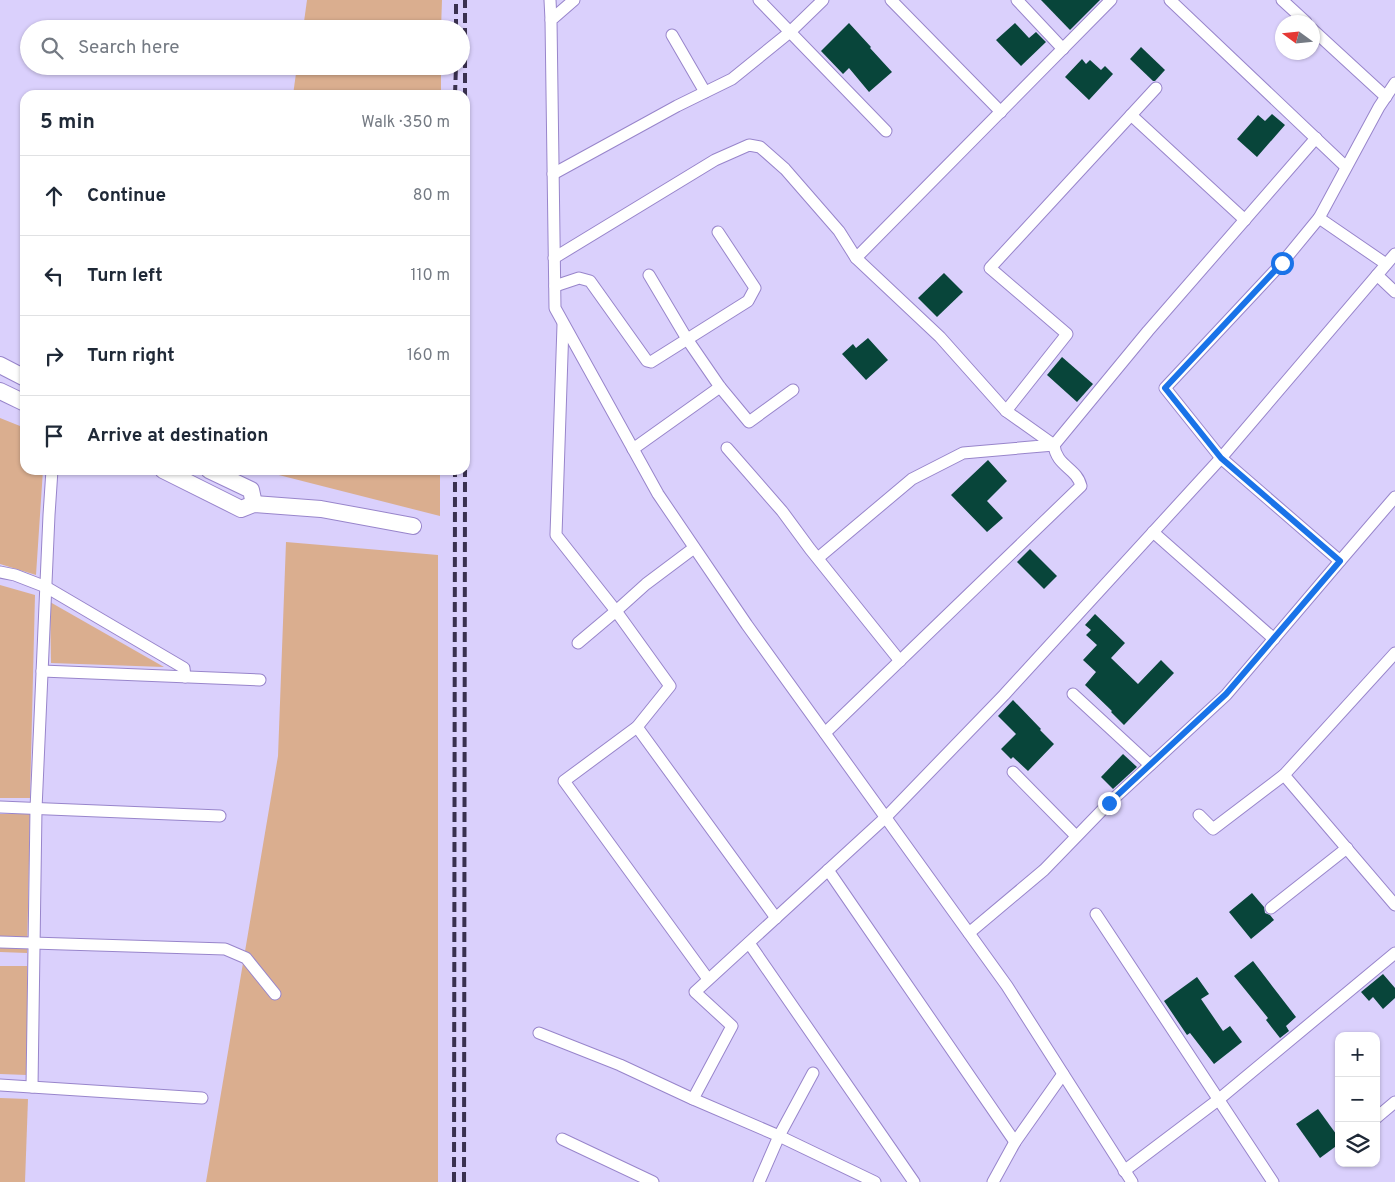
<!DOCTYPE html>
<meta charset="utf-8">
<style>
body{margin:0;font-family:Overpass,sans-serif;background:#f2f2f3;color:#1f2937}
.controls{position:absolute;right:15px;bottom:15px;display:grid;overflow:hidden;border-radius:10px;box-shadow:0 1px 4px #0004}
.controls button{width:45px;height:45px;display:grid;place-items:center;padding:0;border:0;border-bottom:1px solid #e0e1e3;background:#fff;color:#1f2937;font:25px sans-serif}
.compass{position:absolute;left:1275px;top:15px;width:45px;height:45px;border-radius:50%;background:#fff;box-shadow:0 1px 4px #0004;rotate:285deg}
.stop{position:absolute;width:15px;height:15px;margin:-11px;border:4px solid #1a73e8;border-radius:50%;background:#fff}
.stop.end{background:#1a73e8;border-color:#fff;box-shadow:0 1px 5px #0008}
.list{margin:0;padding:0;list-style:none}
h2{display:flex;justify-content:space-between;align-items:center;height:65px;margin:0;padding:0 20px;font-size:21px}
h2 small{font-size:16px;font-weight:400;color:#747a83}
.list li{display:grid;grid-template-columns:32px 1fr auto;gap:15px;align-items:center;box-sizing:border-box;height:80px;padding:0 20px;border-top:1px solid #e0e1e3}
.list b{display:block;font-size:19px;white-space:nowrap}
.list em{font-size:16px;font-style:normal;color:#747a83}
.icon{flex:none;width:28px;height:28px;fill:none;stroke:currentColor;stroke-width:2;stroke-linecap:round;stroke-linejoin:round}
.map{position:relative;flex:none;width:1395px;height:1182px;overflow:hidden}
.search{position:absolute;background:#fff;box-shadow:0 1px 4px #0004;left:20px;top:20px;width:450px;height:55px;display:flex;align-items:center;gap:12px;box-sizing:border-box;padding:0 18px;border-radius:28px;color:#747a83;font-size:19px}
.panel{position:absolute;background:#fff;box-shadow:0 1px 4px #0004;left:20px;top:90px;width:450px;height:385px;border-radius:15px}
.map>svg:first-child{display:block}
.green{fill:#daae8f}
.building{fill:#08453a}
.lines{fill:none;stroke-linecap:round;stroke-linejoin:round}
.street-casing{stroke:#9885cb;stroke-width:13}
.secondary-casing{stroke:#9885cb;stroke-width:18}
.street{stroke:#fff;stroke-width:11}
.secondary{stroke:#fff;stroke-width:16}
.rail{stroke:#3a314f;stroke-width:4;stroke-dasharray:10 5;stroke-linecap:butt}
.route{stroke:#1a73e8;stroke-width:6}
</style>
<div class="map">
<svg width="1395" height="1182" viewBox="0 0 1395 1182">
<rect width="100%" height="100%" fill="#dad0fc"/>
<!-- green -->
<g class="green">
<polygon points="307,0 442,0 441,29 303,29"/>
<polygon points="297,66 441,66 441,95 293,95"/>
<polygon points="0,418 25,428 25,470 43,470 36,575 0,564"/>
<polygon points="259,470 440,470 440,516"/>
<polygon points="286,542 438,555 438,1182 206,1182 278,756"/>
<polygon points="0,585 35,595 30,798 0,798"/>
<polygon points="50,602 164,667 51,663"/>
<polygon points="0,814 30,814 27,953 0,952"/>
<polygon points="0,966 27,966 27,1075 0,1074"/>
<polygon points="0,1098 28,1099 25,1182 0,1182"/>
</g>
<!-- building -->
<g class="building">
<polygon points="1041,0 1100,0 1070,30"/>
<polygon points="849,23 871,47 870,48 892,72 869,92 849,68 843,74 821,51"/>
<polygon points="1015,23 1029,38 1036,32 1046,42 1021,66 996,40"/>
<polygon points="1141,47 1165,70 1155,81 1153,81 1130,59"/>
<polygon points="1082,59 1086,64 1090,60 1101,70 1105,66 1113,74 1089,100 1065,77"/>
<polygon points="1272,114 1285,125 1257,157 1237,139 1258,115 1265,121"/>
<polygon points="944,273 963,292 937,317 918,298"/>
<polygon points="868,338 888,360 866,380 842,354 853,344 856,348"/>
<polygon points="1062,357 1093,384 1077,402 1047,375"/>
<polygon points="988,460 1007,481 987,501 1003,518 987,532 951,495"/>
<polygon points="1030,549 1057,576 1044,589 1017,562"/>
<polygon points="1095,614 1125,643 1111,658 1138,684 1161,660 1174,673 1124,725 1111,712 1112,711 1085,685 1096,672 1083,660 1097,645 1086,635 1091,630 1085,625"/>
<polygon points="1013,700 1041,729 1040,730 1054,744 1028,771 1013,757 1011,759 1001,749 1016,734 998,716"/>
<polygon points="1123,754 1137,767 1113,789 1101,777"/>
<polygon points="1252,893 1264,907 1265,913 1270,915 1274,920 1251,939 1229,912"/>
<polygon points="1253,961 1296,1017 1286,1026 1289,1031 1280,1038 1266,1020 1268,1018 1234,976"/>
<polygon points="1383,974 1395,988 1395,998 1383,1009 1373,997 1369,1001 1361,992"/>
<polygon points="1197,977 1209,994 1201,999 1223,1031 1230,1026 1242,1042 1214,1064 1190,1033 1187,1035 1164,1001"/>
<polygon points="1318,1109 1339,1138 1339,1144 1320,1158 1296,1124"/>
</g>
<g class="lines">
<defs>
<g id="street">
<polyline points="550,0 551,20"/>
<polyline points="574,0 551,20 555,308 658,494 747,625 1007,986 1132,1182"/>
<polyline points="759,0 886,131"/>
<polyline points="891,0 1001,112"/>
<polyline points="1017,0 1063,49"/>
<polyline points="1170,0 1346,167"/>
<polyline points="1282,0 1306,22"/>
<polyline points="1312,29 1386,97"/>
<polyline points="672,35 705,92"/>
<polyline points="1131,115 1245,220"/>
<polyline points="553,174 677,106 732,79 790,32 823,0"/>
<polyline points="554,258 715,160 749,145 760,147 785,169 839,231 856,258 940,337 1006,411 1054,445 963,453 912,479 818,558"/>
<polyline points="856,258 1111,0"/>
<polyline points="1386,264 1319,218 1379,107 1395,83"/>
<polyline points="649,275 687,339 720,387 749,422 793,390"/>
<polyline points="1377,275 1395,292"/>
<polyline points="555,286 579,278 590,281 647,361 651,362 748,301 755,288 718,232"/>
<polyline points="563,325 556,535 616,611 670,686 637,727 564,781 708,979"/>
<polyline points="1006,411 1067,334 990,268 1156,88"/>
<polyline points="727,448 782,511 810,549 900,661"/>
<polyline points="633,449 720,387"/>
<polyline points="1153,532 1274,639"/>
<polyline points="1340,561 1395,497"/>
<polyline points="0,572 15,575 46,587 184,668 185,677"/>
<polyline points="578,643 616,611 646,584 694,548"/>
<polyline points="1395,653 1284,775 1395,905"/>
<polyline points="42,671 260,680"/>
<polyline points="1073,694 1150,765"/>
<polyline points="637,727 776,918"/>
<path d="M 825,733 L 1081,486 C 1077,468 1056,466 1054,445 L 1148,331 L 1316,138"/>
<polyline points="1013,772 1076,836"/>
<polyline points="0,807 220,816"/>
<polyline points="1199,815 1213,829 1284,775"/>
<polyline points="828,870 1015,1142"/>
<polyline points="1271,908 1347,848"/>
<polyline points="1096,914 1273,1182"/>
<polyline points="969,933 1044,870 1109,803 1226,695 1340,561 1221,458 1165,388 1282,263 1319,218"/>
<polyline points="0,942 225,949 246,958 275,994"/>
<polyline points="749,943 914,1182"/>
<polyline points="539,1033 620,1065 693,1099 779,1136 759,1182"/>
<polyline points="813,1073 779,1136 875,1182"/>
<polyline points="0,1085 202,1098"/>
<polyline points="32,1087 36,809 49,515 52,470"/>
<polyline points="693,1099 732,1026 695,992 886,817 1004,695 1221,458 1395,254"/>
<polyline points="1376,1118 1395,1102"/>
<polyline points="562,1139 653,1182"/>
<polyline points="1124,1171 1218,1100 1395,953"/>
<polyline points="993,1182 1015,1142 1063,1074"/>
</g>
<g id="secondary">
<polyline points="0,365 25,378"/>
<polyline points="0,391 25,403"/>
<polyline points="163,470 241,509 254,504 321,509 413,526"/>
<polyline points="209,470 251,490 254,504"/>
</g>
</defs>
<!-- street casing -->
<use href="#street" class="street-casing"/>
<!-- secondary casing -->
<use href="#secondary" class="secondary-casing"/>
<!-- street -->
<use href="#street" class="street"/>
<!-- secondary -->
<use href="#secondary" class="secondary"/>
<!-- rail -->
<g class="rail">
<polyline points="456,29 456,0"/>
<polyline points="455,95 456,66"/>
<polyline points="465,188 465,0"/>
<polyline points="454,1182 455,470"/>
<polyline points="464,1182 465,470"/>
</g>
</g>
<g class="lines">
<!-- route -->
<polyline class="route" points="1109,803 1226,694 1340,561 1221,458 1165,388 1282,263"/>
</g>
</svg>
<div class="controls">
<button>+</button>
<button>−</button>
<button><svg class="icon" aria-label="layers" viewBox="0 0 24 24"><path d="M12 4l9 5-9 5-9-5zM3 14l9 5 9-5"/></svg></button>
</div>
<svg class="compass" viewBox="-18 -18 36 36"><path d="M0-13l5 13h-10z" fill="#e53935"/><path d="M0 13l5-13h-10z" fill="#747a83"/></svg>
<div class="stop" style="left:1282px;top:263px"></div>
<div class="stop end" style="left:1109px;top:803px"></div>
<div class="search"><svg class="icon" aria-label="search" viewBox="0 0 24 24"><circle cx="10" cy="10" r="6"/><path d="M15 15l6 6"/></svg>Search here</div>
<section class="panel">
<h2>5 min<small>Walk · 350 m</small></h2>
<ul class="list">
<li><svg class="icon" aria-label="ahead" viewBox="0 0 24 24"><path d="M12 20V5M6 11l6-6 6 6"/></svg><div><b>Continue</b></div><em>80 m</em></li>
<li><svg class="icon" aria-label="left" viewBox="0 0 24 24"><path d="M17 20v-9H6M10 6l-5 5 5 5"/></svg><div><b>Turn left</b></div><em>110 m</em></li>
<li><svg class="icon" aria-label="right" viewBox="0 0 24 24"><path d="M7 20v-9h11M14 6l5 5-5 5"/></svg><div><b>Turn right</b></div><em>160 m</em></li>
<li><svg class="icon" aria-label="arrive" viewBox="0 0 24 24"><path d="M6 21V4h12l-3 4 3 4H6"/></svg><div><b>Arrive at destination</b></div></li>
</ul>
</section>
</div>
